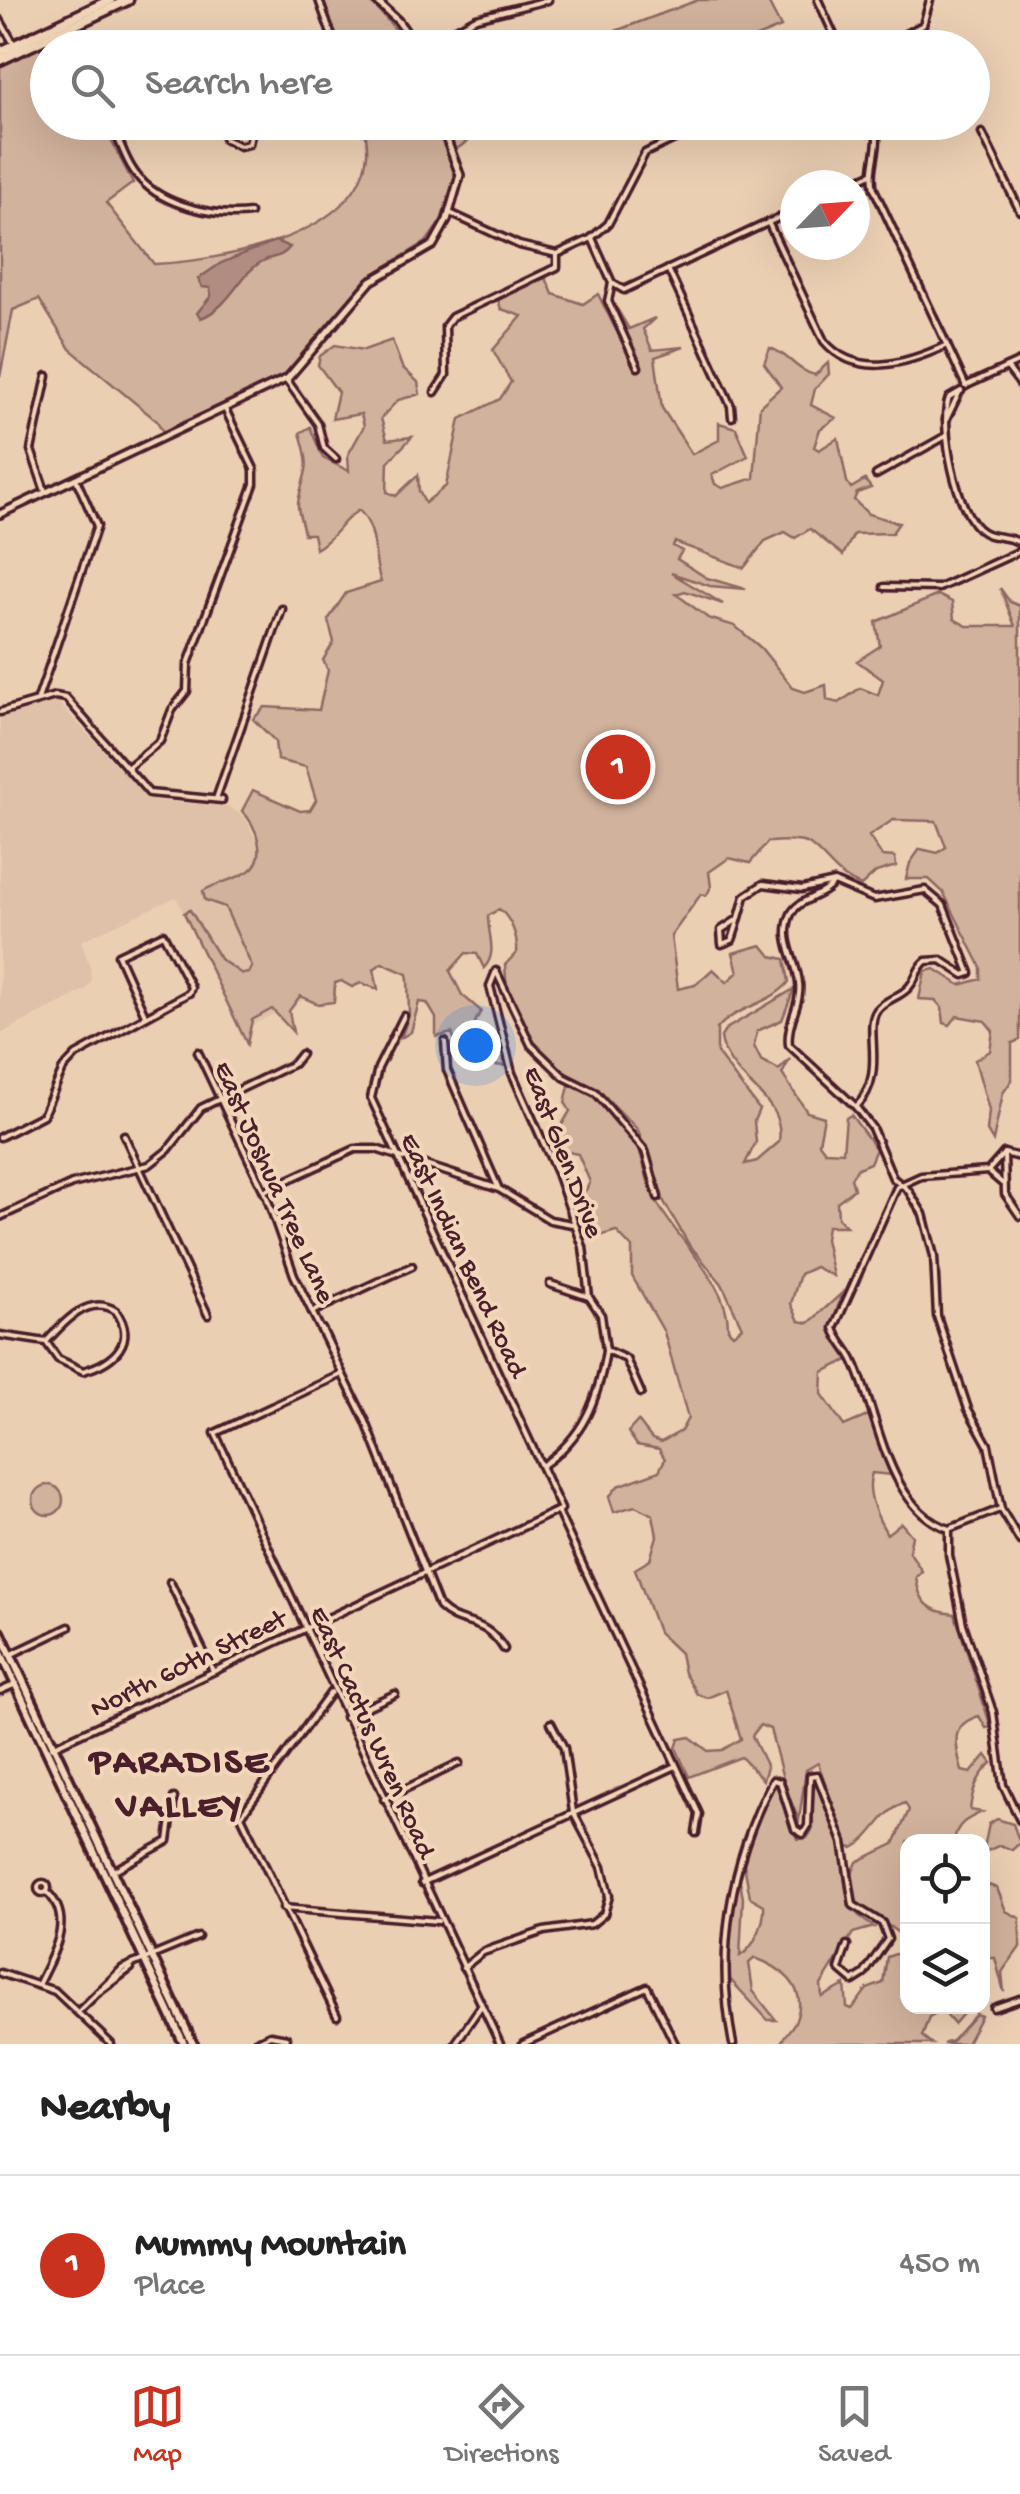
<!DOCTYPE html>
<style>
body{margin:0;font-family:"Gochi Hand",sans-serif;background:#f2f2f2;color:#222}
.controls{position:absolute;right:30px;bottom:30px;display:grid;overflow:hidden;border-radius:20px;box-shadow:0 10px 40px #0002}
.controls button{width:90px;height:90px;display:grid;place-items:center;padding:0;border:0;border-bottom:2px solid #e0e0e0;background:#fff;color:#222;font:50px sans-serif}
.compass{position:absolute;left:780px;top:170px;width:90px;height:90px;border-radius:50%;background:#fff;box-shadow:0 10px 40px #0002;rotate:65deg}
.you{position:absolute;left:475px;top:1045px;width:35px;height:35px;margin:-25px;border:8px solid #fff;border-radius:50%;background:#1a73e8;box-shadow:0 0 0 15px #1a73e833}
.badge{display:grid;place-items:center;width:65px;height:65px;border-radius:50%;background:#c8321e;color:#fff;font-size:32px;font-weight:700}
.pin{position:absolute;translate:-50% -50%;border:5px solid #fff;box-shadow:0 2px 10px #0006}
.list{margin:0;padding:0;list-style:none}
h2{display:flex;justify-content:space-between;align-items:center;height:130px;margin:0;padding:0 40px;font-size:42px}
h2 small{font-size:32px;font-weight:400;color:#767676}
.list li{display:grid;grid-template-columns:65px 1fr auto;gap:30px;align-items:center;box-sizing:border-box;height:180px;padding:0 40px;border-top:2px solid #e0e0e0}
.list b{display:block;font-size:38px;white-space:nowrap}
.list p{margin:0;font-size:32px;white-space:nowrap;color:#767676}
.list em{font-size:32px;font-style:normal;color:#767676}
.icon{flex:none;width:55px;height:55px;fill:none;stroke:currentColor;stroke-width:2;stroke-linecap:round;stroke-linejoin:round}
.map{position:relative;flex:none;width:1020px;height:2044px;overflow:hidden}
.search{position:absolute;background:#fff;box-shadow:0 10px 40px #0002;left:30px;right:30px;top:30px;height:110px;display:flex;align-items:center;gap:25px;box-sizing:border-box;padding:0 35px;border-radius:55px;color:#767676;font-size:38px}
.sheet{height:310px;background:#fff}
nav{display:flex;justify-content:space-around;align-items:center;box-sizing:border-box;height:140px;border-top:2px solid #e0e0e0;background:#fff;font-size:28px;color:#767676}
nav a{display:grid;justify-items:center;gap:5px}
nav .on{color:#c8321e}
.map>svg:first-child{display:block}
.built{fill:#dec1a8}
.green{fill:#d1b29c;stroke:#8e6864;stroke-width:2.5}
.water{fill:#b08d80;stroke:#87615e;stroke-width:2.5}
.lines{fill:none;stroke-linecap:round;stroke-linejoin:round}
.minor-casing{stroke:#4a1f2b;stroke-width:11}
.tertiary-casing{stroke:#4a1f2b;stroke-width:12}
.secondary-casing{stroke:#4a1f2b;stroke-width:14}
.primary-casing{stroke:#4a1f2b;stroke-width:15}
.minor{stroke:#f2d6b9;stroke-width:4}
.tertiary{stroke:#f2d6b9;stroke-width:5}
.secondary{stroke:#f2d6b9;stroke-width:6}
.primary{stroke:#f2d6b9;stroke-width:8}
.labels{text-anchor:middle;stroke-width:8;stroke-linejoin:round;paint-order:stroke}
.street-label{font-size:28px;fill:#4a1f2b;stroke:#f2d6b9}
.district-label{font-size:38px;font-weight:bold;letter-spacing:2.5px;fill:#4a1f2b;stroke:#f2d6b9}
</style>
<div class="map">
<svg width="1020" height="2044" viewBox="0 0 1020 2044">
<rect width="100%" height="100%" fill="#ebcfb3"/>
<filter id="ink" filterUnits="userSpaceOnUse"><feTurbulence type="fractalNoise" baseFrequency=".01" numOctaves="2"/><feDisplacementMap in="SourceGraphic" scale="20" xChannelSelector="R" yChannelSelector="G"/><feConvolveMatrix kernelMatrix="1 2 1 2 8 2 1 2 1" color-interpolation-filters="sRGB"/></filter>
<g filter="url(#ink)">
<!-- built -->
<polygon class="built" points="57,701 143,794 158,801 228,806 246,819 328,988 241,1030 176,897 81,941 90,967 91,982 85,990 0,1034 0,718"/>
<!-- green -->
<g class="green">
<polygon points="323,0 376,0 373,4 411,47 341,47"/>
<polygon points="698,0 767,0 781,27 732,47 573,47"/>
<path d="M 63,36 L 68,47 L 48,48 L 48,122 L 102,123 L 133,183 L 106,203 L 154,264 C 218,261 359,238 367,154 C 368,144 365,132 364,123 L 535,123 L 478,134 L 451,153 L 455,176 L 441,221 L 426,242 L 367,278 L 283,376 L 163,432 L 157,421 L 70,349 L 39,299 L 13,310 L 0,377 L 0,66 Z"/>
<path d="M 546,278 L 553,294 L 583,304 L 598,294 L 635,368 L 639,365 L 617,309 L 629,329 L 655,318 L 643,329 L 652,350 L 684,347 L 655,357 L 662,408 L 692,454 L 719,440 L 719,423 L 736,428 L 748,456 L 712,475 L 715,484 L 723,488 L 754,478 L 760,406 L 781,387 L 764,363 L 770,348 C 789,354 795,370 815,375 L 828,363 L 829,374 L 815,389 L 811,405 L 836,418 L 820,429 L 814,447 L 819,450 L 838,438 L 847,482 L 851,488 L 865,480 L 871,488 L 857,493 L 854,500 L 868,514 L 899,523 L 892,533 L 854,534 L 843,555 L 810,529 L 795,538 L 785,532 L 765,541 L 744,568 L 675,542 L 673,546 L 682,551 L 677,559 L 707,578 L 746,589 L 710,586 L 671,573 L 723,604 L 685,591 L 676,594 L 708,618 L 735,626 L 761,648 L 793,688 L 805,692 L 826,685 L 827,700 L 839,703 L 860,688 L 878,695 L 883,680 L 857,661 L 880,646 L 876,622 L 938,595 L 952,602 L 954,619 L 967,626 L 1015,626 L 1000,588 L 1010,602 L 1020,606 L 1020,1040 L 1012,1043 L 1012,1080 L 1003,1093 L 993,1141 L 987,1131 L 989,1110 L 975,1060 L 990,1051 L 993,1031 L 985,1021 L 957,1016 L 950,1025 L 944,1023 L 942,1008 L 935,1000 L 919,999 L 925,971 L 935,969 L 960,985 L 981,979 L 981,967 L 943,892 L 929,879 L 906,879 L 910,863 L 920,849 L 938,853 L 946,847 L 936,821 L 893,820 L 869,836 L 882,856 L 895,857 L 896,866 L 876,872 L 861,886 C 833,874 830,860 810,845 C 800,838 779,842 768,842 L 750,863 L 729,858 L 709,872 L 711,887 L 706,896 L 701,894 L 671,936 L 678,989 L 695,985 L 713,969 L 727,982 L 738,972 L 733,953 L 762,945 L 771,956 L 785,959 L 789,982 C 770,1005 736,1006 717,1029 L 717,1053 L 759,1109 L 754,1121 L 756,1142 L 745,1164 L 757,1161 L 779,1142 C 786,1094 726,1081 721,1037 L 726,1029 L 794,989 L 782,1020 L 757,1031 L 754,1046 L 761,1060 L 779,1070 L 790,1059 L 782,1074 L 807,1112 L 824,1117 L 819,1143 L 825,1151 L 843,1152 L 846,1118 L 851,1115 L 876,1149 L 870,1163 L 858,1168 L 851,1178 L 854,1189 L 837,1202 L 838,1218 L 846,1226 L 827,1226 L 825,1239 L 833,1276 L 815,1267 L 800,1274 L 791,1304 L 799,1321 L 809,1323 L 842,1293 L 831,1329 L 850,1359 L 823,1372 L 822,1394 L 844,1426 L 872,1414 L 892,1475 L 872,1473 C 865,1492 877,1517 887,1534 L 901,1523 L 912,1536 L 909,1551 L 922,1571 L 916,1577 C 919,1603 930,1612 955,1614 L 991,1727 L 986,1728 L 979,1716 C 948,1725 956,1746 962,1771 L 971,1773 L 986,1755 L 992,1763 C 977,1776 972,1791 970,1810 L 982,1812 C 967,1819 956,1824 954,1841 L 908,1842 L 907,1939 L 857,1903 L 850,1878 L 857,1862 L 894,1844 L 909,1810 L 905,1803 C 881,1811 875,1837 853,1848 L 848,1847 L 818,1763 L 806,1770 L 799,1820 L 786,1790 L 770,1729 L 760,1725 L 752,1736 L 767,1767 L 763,1780 L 741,1757 L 689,1777 L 676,1748 L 679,1739 L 690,1737 L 708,1751 L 722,1750 L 741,1739 L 726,1690 L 707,1698 L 697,1694 L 684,1673 L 680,1653 L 658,1632 L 635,1569 L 650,1560 L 657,1536 L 653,1515 L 635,1506 L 614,1512 L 609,1497 L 618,1486 L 659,1471 L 665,1459 L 659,1449 L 637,1445 L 628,1432 L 638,1421 L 652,1439 L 661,1442 L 681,1431 L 688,1418 L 664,1332 L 632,1276 L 632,1248 L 616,1231 L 600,1236 L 577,1224 L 567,1195 L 586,1190 L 590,1182 L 578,1154 L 559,1150 L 547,1137 L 559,1130 L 570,1111 L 565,1102 L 570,1082 C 593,1094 613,1111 629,1132 C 645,1152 643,1175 654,1197 C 674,1238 730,1283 728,1329 L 733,1334 L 742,1327 L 722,1284 L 688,1243 L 660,1195 L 638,1130 L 598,1089 L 566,1076 L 530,1037 L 507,992 L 505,965 L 517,952 C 518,937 511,918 499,909 L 488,916 C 488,936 498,953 484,968 L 477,954 L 466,953 L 450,971 L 462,995 L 481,1011 L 475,1022 L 478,1036 L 486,1040 L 499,1033 L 505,1066 L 478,1064 L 474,1048 L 454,1039 L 452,1033 L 436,1037 L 436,1018 L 427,1003 L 419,1002 L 411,1032 L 401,1038 L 409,1014 L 408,980 L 407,974 L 382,963 L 374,969 L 378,989 L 361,983 L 352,987 L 341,981 L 335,983 L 334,1002 L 318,1004 L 300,996 L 289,1011 L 293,1032 L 272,1009 L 252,1020 L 247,1044 L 184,913 L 190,910 L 220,959 L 242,974 L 249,973 L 252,967 L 225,907 L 205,900 L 203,891 C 217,882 236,880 249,871 C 269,857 256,824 242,811 L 253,790 L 300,811 L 310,810 L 316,800 L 306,767 L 277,760 L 275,741 L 253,719 L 265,707 L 319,710 L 328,670 L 323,660 L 334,642 L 328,620 L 346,593 L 381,582 C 371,555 380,533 359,510 C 340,521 336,538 316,549 L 313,534 L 304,534 C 303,525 297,511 298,503 C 304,467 313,475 300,433 L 310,427 L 323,458 L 349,471 L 348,455 L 364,426 L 361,414 L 332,419 L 338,392 L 318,365 L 320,356 L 335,345 L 364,350 L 392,340 L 402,367 L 418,382 L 420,394 L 398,400 L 381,418 L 387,440 L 412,437 L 388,462 L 387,492 L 396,496 L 418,475 L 419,491 L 425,503 L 446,486 L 460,419 L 500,399 L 511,382 L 493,350 L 522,316 L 501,309 L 498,300 Z"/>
<circle cx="48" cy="1500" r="15"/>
<path d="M 812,1779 C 824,1790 840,1833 842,1852 C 846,1886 841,1908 874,1927 L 853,1933 L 821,1985 L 822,1997 L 845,1985 L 847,2007 L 852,2009 L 867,1989 L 883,1983 L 887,1957 L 907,1950 L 908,2006 L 969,2007 L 954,2024 L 942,2010 L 929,2017 L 922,2036 L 932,2044 L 781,2044 C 783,2034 794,2028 797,2017 C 807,1987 781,1967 755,1958 L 749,1963 L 753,1991 L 776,2020 L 768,2020 L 726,1975 L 738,1871 L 743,1898 L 740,1956 C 755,1947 765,1923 764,1905 L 750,1897 L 743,1859 L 772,1786 L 778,1788 L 797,1839 L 807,1838 L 813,1829 Z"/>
<polygon points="997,1819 1013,1824 1020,1843 1012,1850 1000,1845 983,1853 989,1824"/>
<polygon points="983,1883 997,1888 1006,1911 1020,1918 1020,1947 1002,1972 1004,1992 995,1958 983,1958"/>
<polygon points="976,2014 981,2016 966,2044 943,2044 952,2041"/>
</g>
<!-- water -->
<path class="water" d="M 275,241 L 290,247 C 281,259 273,255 261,262 C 239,275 230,307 201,318 L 197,313 L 211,296 L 210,288 L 202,287 L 198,279 L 221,263 Z"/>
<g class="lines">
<defs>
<g id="minor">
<polyline points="319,0 336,48"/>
<polyline points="818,0 840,48"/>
<polyline points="0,20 15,46"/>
<polyline points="69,30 78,48"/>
<polyline points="421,48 476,18 548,0"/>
<polyline points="878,48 923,25 930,0"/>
<path d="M 111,122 C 120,141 126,164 140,179 C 164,206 215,217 250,213"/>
<path d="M 874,122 C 883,146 868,166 874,189 L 966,386"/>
<polyline points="351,127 353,122"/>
<polyline points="982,133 1020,211"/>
<polyline points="225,139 240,146 249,144 254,122"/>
<polyline points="848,185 871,174"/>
<polyline points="450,213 519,245 557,254 590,239 608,224 645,153 710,122"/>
<path d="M 768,222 L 824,341 C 857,380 908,363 947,345"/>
<polyline points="592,238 612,283 608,301 638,367"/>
<polyline points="668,269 731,406 732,417"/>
<polyline points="612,283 624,290 795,210"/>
<polyline points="1007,367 1020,384"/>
<polyline points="286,379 318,424 324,448 336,459"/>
<polyline points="965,386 1020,361"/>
<path d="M 961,391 L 949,398 C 939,424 956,516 983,532 C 994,539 1008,535 1020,543"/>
<polyline points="435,392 446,375 445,326 452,317 557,267 557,254"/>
<polyline points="946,420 959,393"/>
<polyline points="876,475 946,436"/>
<polyline points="45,491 31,450 47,376"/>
<polyline points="884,587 939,588 1020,551"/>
<polyline points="38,699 97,526 76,479"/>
<polyline points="0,712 55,696 66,698 149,793 222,800"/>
<polyline points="127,768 160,741 172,710 187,691 188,664 254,484 254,469 225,409"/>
<polyline points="216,799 282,609"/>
<path d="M 834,882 C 824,897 799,898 791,914 C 779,940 797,960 799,983 C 802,1004 786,1023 789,1045 L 856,1107 L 872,1128 L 893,1178 L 908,1190 L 923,1214 L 934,1256 L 937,1316 L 968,1409 L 988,1445 L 1001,1509 L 1020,1541"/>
<path d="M 738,919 L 721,930 L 722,944 L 732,940 C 737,926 741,911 745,896 L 763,884 L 802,889 L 834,882 L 874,899 L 925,890 L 943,905 L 970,973 L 964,975 L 941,960 L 926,961 C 916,969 917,978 909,987 C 901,997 885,999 877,1010 C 863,1029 888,1074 856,1107"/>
<polyline points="445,1042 447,1070 498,1187"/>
<path d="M 198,1052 L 267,1198 L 294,1275 L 366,1422 L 439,1607 C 461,1629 483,1615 504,1649"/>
<polyline points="124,1135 208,1315"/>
<polyline points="0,1137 43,1115 63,1069 76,1055 189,993 191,987 163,934 118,955 145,1015"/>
<polyline points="1004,1153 1005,1194 1020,1216"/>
<polyline points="1004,1153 1020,1157"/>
<polyline points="988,1171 1003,1184"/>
<polyline points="264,1191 355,1149 376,1149 499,1189 550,1220 572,1224"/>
<polyline points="0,1217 72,1184 149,1165 168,1150 201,1108 293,1064 301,1054"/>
<polyline points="550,1284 589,1297"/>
<polyline points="312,1312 412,1266"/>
<polyline points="322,1329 333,1352"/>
<path d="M 0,1335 L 46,1342 C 63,1323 89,1293 116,1311 C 137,1341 115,1362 83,1371 L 58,1359 L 46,1342"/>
<polyline points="342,1374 215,1433 500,2044"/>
<polyline points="641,1393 626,1359 606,1350 601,1315 589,1297 583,1247 557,1173 512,1073 490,986 496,971 531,1045 564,1077 596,1093 645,1151 658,1197"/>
<path d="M 543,1465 C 584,1437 598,1399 606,1351"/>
<polyline points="558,1512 699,1814 696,1833"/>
<path d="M 949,1529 C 887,1508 879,1415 854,1362 C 849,1350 838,1341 834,1328 L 897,1187 L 921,1176 L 988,1171 L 1004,1153"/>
<polyline points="949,1529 949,1555 963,1624 993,1712 1003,1785 1020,1820"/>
<polyline points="949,1529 1000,1509"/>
<polyline points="170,1582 213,1671"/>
<polyline points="10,1655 69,1627"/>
<polyline points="0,1691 14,1685"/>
<polyline points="331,1692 241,1816 337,2016"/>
<polyline points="345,1717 395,1694"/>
<polyline points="52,1747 561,1509 371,1098 378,1068 404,1016"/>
<polyline points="384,1799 459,1763"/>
<polyline points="111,1872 168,1841 174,1798"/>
<circle cx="43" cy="1888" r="5"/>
<polyline points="422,1883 676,1766"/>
<polyline points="283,1908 438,1921"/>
<polyline points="463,1968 483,1952 544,1931 592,1924 604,1914 609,1896 602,1867 573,1812 564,1748 551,1723"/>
<polyline points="0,1973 55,1991 111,2044"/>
<path d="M 39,1983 C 53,1954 75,1919 47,1892"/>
<polyline points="99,1992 131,1968"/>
<polyline points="994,2008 1020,1999"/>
<polyline points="80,2010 123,1968 198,1937"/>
<polyline points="251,2044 270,2035 287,2038"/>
<polyline points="455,2044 481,2006"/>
<polyline points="523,2044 647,1987 675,2044"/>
<path d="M 733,2044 C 715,1954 730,1861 773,1780 L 780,1782 L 795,1829 L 803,1834 L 808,1826 L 810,1776 L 817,1775 L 843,1842 L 853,1905 L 882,1923 L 888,1939 L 864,1974 L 853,1981 L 839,1969 L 847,1945"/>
</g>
<g id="tertiary">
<polyline points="375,0 398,21 418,48"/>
<polyline points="0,514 288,378 371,281 433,245 447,220 460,175 440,122"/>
</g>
<g id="secondary">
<polyline points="0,1632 193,2044"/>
<polyline points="0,1651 184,2044"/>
</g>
<g id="primary">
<polyline points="0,52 110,0"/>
<polyline points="0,60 128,0"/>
</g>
</defs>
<!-- minor casing -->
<use href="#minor" class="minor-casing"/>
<!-- tertiary casing -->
<use href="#tertiary" class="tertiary-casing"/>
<!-- secondary casing -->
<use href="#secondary" class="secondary-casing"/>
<!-- primary casing -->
<use href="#primary" class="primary-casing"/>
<!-- minor -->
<use href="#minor" class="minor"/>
<!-- tertiary -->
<use href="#tertiary" class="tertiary"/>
<!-- secondary -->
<use href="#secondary" class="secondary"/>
<!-- primary -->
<use href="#primary" class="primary"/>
</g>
</g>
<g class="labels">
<!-- street labels -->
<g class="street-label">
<text transform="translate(566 1151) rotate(69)" y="10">East Glen Drive</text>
<text transform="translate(277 1181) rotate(66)" y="10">East Joshua Tree Lane</text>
<text transform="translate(466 1254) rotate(65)" y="10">East Indian Bend Road</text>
<text transform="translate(187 1661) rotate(-26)" y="10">North 60th Street</text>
<text transform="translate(375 1731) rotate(66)" y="10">East Cactus Wren Road</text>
</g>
<!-- district labels -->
<g class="district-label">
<text x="180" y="1771">PARADISE<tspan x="180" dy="44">VALLEY</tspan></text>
</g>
</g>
</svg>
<div class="controls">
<button><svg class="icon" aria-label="locate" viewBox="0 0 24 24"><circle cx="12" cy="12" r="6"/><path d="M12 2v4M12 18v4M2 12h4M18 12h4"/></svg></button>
<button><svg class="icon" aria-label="layers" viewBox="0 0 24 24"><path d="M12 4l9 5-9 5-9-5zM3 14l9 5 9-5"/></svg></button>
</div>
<svg class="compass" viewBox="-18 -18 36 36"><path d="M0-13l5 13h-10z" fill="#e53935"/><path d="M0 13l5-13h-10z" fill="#767676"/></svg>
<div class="you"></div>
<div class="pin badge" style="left:618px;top:767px">1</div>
<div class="search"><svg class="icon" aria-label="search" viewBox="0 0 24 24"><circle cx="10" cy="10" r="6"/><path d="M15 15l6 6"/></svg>Search here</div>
</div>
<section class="sheet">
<h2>Nearby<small></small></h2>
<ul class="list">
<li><span class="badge">1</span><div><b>Mummy Mountain</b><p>Place</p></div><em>450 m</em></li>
</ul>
</section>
<nav>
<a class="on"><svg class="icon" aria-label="map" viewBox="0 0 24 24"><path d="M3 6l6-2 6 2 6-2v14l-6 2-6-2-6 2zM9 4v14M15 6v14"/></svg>Map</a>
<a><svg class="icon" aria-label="directions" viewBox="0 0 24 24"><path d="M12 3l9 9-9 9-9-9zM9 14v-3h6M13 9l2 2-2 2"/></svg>Directions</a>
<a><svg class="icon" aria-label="saved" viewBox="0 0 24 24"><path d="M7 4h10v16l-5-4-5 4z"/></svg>Saved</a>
</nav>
